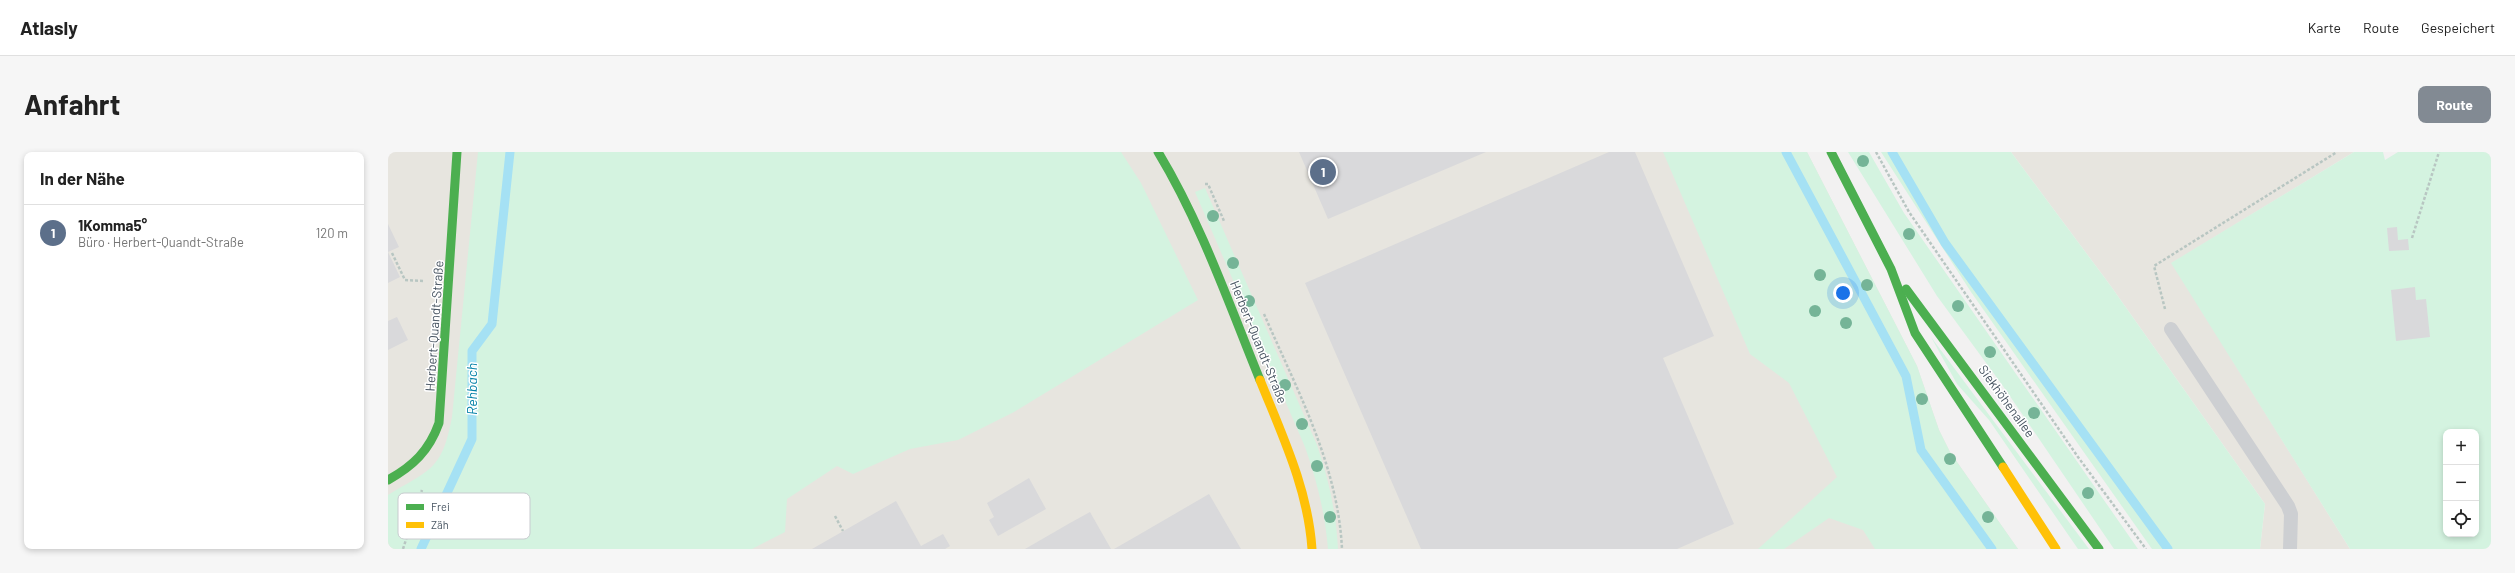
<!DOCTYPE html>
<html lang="de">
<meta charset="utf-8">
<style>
body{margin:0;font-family:Barlow,sans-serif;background:#f6f6f6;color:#222}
.controls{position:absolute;right:12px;bottom:12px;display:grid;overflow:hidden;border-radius:8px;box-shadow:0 2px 6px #0003}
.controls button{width:36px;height:36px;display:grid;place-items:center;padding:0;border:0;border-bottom:1px solid #e0e0e0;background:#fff;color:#222;font:20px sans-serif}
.you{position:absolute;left:1455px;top:141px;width:14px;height:14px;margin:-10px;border:3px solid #fff;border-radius:50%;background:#1a73e8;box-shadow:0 0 0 6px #1a73e833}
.badge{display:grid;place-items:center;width:26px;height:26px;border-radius:50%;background:#828a93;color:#fff;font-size:13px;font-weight:700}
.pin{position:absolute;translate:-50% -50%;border:2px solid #fff;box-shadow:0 1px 4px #0006}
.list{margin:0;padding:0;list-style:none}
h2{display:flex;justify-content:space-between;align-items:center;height:52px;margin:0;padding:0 16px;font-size:17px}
h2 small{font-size:13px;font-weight:400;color:#767676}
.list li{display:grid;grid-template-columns:26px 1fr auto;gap:12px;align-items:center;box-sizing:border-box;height:56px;padding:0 16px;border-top:1px solid #e0e0e0}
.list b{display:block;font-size:15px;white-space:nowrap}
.list p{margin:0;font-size:13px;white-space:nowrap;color:#767676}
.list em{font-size:13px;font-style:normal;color:#767676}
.icon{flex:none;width:22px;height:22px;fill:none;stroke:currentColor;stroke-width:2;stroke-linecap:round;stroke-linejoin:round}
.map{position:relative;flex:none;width:2103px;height:397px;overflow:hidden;border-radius:8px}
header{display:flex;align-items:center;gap:24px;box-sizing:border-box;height:56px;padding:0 20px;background:#fff;border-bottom:1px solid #e0e0e0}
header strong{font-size:19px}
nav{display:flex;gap:22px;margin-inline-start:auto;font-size:14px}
.intro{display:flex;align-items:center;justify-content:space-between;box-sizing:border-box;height:96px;padding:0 24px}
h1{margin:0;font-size:28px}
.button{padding:10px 18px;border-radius:8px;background:#828a93;color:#fff;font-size:14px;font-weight:700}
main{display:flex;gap:24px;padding:0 24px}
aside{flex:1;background:#fff;border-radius:8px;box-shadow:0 2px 6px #0003}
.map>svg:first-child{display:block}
.commercial{fill:#e7e5df}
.green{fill:#d4f3e0;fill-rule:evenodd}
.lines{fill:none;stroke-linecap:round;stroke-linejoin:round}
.stream{stroke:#a5e1f4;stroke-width:9}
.building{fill:#d9d9db}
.path{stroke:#b8c6c2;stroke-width:2.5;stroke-dasharray:3 2;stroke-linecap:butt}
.lane{stroke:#cdcfd2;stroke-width:14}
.fast{stroke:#4caf50;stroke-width:9}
.slow{stroke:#ffc107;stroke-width:9}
.tree{fill:#75b497}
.labels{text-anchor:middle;stroke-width:3;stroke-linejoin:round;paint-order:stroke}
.street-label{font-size:13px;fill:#465360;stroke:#fff}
.water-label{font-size:14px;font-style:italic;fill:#0280a7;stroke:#fff}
.key{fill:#fff;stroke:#c8cbcf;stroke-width:1}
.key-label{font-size:11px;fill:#465360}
</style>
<header>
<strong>Atlasly</strong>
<nav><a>Karte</a><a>Route</a><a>Gespeichert</a></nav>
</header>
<div class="intro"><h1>Anfahrt</h1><a class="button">Route</a></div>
<main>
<aside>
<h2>In der Nähe<small></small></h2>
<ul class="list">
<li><span class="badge" style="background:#5c6f8a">1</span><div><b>1Komma5°</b><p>Büro · Herbert-Quandt-Straße</p></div><em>120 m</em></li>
</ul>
</aside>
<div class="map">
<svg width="2103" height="397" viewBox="0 0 2103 397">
<rect width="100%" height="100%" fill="#f2f1f1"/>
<!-- commercial -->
<g class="commercial">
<polygon points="0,0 1419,0 1529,214 1551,278 1562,300 1630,397 0,397"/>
<polygon points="1623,0 1966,0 1784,111 1962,397 1872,397 1877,352 1722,133"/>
</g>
<!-- green -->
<g class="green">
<path d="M 90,0 L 733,0 L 753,31 L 810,148 L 626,260 L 570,288 L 522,297 L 465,322 L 449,314 L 399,347 L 397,380 L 364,397 L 0,397 L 0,343 C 43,317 54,318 64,265 Z"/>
<polygon points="1275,0 1419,0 1529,214 1551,278 1562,300 1630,397 1487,397 1475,378 1441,366 1396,397 1370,397 1449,325 1401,231 1362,202"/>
<polygon points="1460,0 1481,0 1516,61 1750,397 1726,397 1615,234 1549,144"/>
<polygon points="1493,0 1623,0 1722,133 1877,352 1872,397 1764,397 1583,140"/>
<path d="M 1966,0 L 1995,0 L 1997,8 L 2010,0 L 2103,0 L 2103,397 L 1962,397 L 1783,111 ZM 2058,280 L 2088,280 L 2088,382 L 2058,382 Z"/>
<path d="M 817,36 L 929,293 C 941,328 948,360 950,397 L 940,397 C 937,361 929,329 917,295 L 807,40 Z"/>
<polygon points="1543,185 1701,397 1690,397 1601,268 1569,232"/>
</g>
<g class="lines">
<!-- stream -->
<g class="stream">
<polyline points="1398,0 1518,224 1533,298 1604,397"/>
<polyline points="1504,0 1557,91 1780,397"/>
<polyline points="33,397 84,287 84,199 104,172 122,0"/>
</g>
</g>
<!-- building -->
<g class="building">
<polygon points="911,0 1098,0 940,67"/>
<polygon points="1221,0 1247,0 1326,184 1275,206 1346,372 1289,397 1033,397 917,131"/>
<polygon points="0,72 11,95 0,100 12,125 0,131"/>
<polygon points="2009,75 2010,88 2020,87 2021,98 2001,99 1999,76"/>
<polygon points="2027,135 2028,148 2038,147 2042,185 2008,189 2003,138"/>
<polygon points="9,165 20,188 0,198 0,169"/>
<polygon points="641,326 658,357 610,384 601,368 606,365 599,351"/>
<polygon points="821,342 853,397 726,397 747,385"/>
<polygon points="508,349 533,394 555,382 562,394 557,397 424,397"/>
<polygon points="702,360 723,397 637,397 682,371"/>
</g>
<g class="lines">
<!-- path -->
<g class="path">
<polyline points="1488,0 1521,60 1690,305 1758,397"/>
<polyline points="817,32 820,32 836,69"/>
<polyline points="2024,86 2051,0"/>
<polyline points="4,101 17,128 35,129"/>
<polyline points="1777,157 1766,114 1949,0"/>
<path d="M 876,162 C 909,238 950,313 954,397"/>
<polyline points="447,364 455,379"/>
<polyline points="15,397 34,338"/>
</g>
<!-- lane -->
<polyline class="lane" points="1783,177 1900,354 1903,362 1902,397"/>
<!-- fast -->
<g class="fast">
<path d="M 770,0 C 813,71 841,152 872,228"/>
<polyline points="1443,0 1503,117 1527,181 1615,315"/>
<polyline points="1518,137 1711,397"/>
<path d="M 0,328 C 25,314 41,299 51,271 L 69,0"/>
</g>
<!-- slow -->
<g class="slow">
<path d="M 872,228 C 894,283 920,337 924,397"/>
<polyline points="1615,315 1668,397"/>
</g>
</g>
<!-- trees -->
<g class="tree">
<circle cx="1475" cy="9" r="6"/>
<circle cx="825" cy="64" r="6"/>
<circle cx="1521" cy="82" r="6"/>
<circle cx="845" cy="111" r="6"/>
<circle cx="1432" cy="123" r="6"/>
<circle cx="1479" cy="133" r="6"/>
<circle cx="861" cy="149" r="6"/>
<circle cx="1570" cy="154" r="6"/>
<circle cx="1427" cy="159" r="6"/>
<circle cx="1458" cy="171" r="6"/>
<circle cx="1602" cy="200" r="6"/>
<circle cx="897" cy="233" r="6"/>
<circle cx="1534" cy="247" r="6"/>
<circle cx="1646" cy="261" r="6"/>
<circle cx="914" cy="272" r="6"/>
<circle cx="1562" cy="307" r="6"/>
<circle cx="929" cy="314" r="6"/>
<circle cx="1700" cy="341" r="6"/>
<circle cx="942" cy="365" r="6"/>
<circle cx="1600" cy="365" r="6"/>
</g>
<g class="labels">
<!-- street labels -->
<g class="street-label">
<text transform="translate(46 174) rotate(-86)" y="5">Herbert-Quandt-Straße</text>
<text transform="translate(871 190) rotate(68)" y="5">Herbert-Quandt-Straße</text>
<text transform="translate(1619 249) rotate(54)" y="5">Siekhöhenallee</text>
</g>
<!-- water labels -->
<g class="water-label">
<text transform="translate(84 237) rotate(-90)" y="5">Rehbach</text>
</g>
</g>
<!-- legend -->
<rect x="10" y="341" width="132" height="46" rx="6" class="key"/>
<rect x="18" y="352" width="18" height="6" fill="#4caf50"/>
<rect x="18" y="370" width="18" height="6" fill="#ffc107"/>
<g class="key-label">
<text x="43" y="359">Frei</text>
<text x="43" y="377">Zäh</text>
</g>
</svg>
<div class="controls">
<button>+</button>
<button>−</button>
<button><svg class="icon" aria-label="locate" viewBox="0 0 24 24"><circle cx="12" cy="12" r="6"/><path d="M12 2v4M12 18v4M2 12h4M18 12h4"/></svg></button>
</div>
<div class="you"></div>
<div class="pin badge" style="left:935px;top:20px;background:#5c6f8a">1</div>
</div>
</main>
